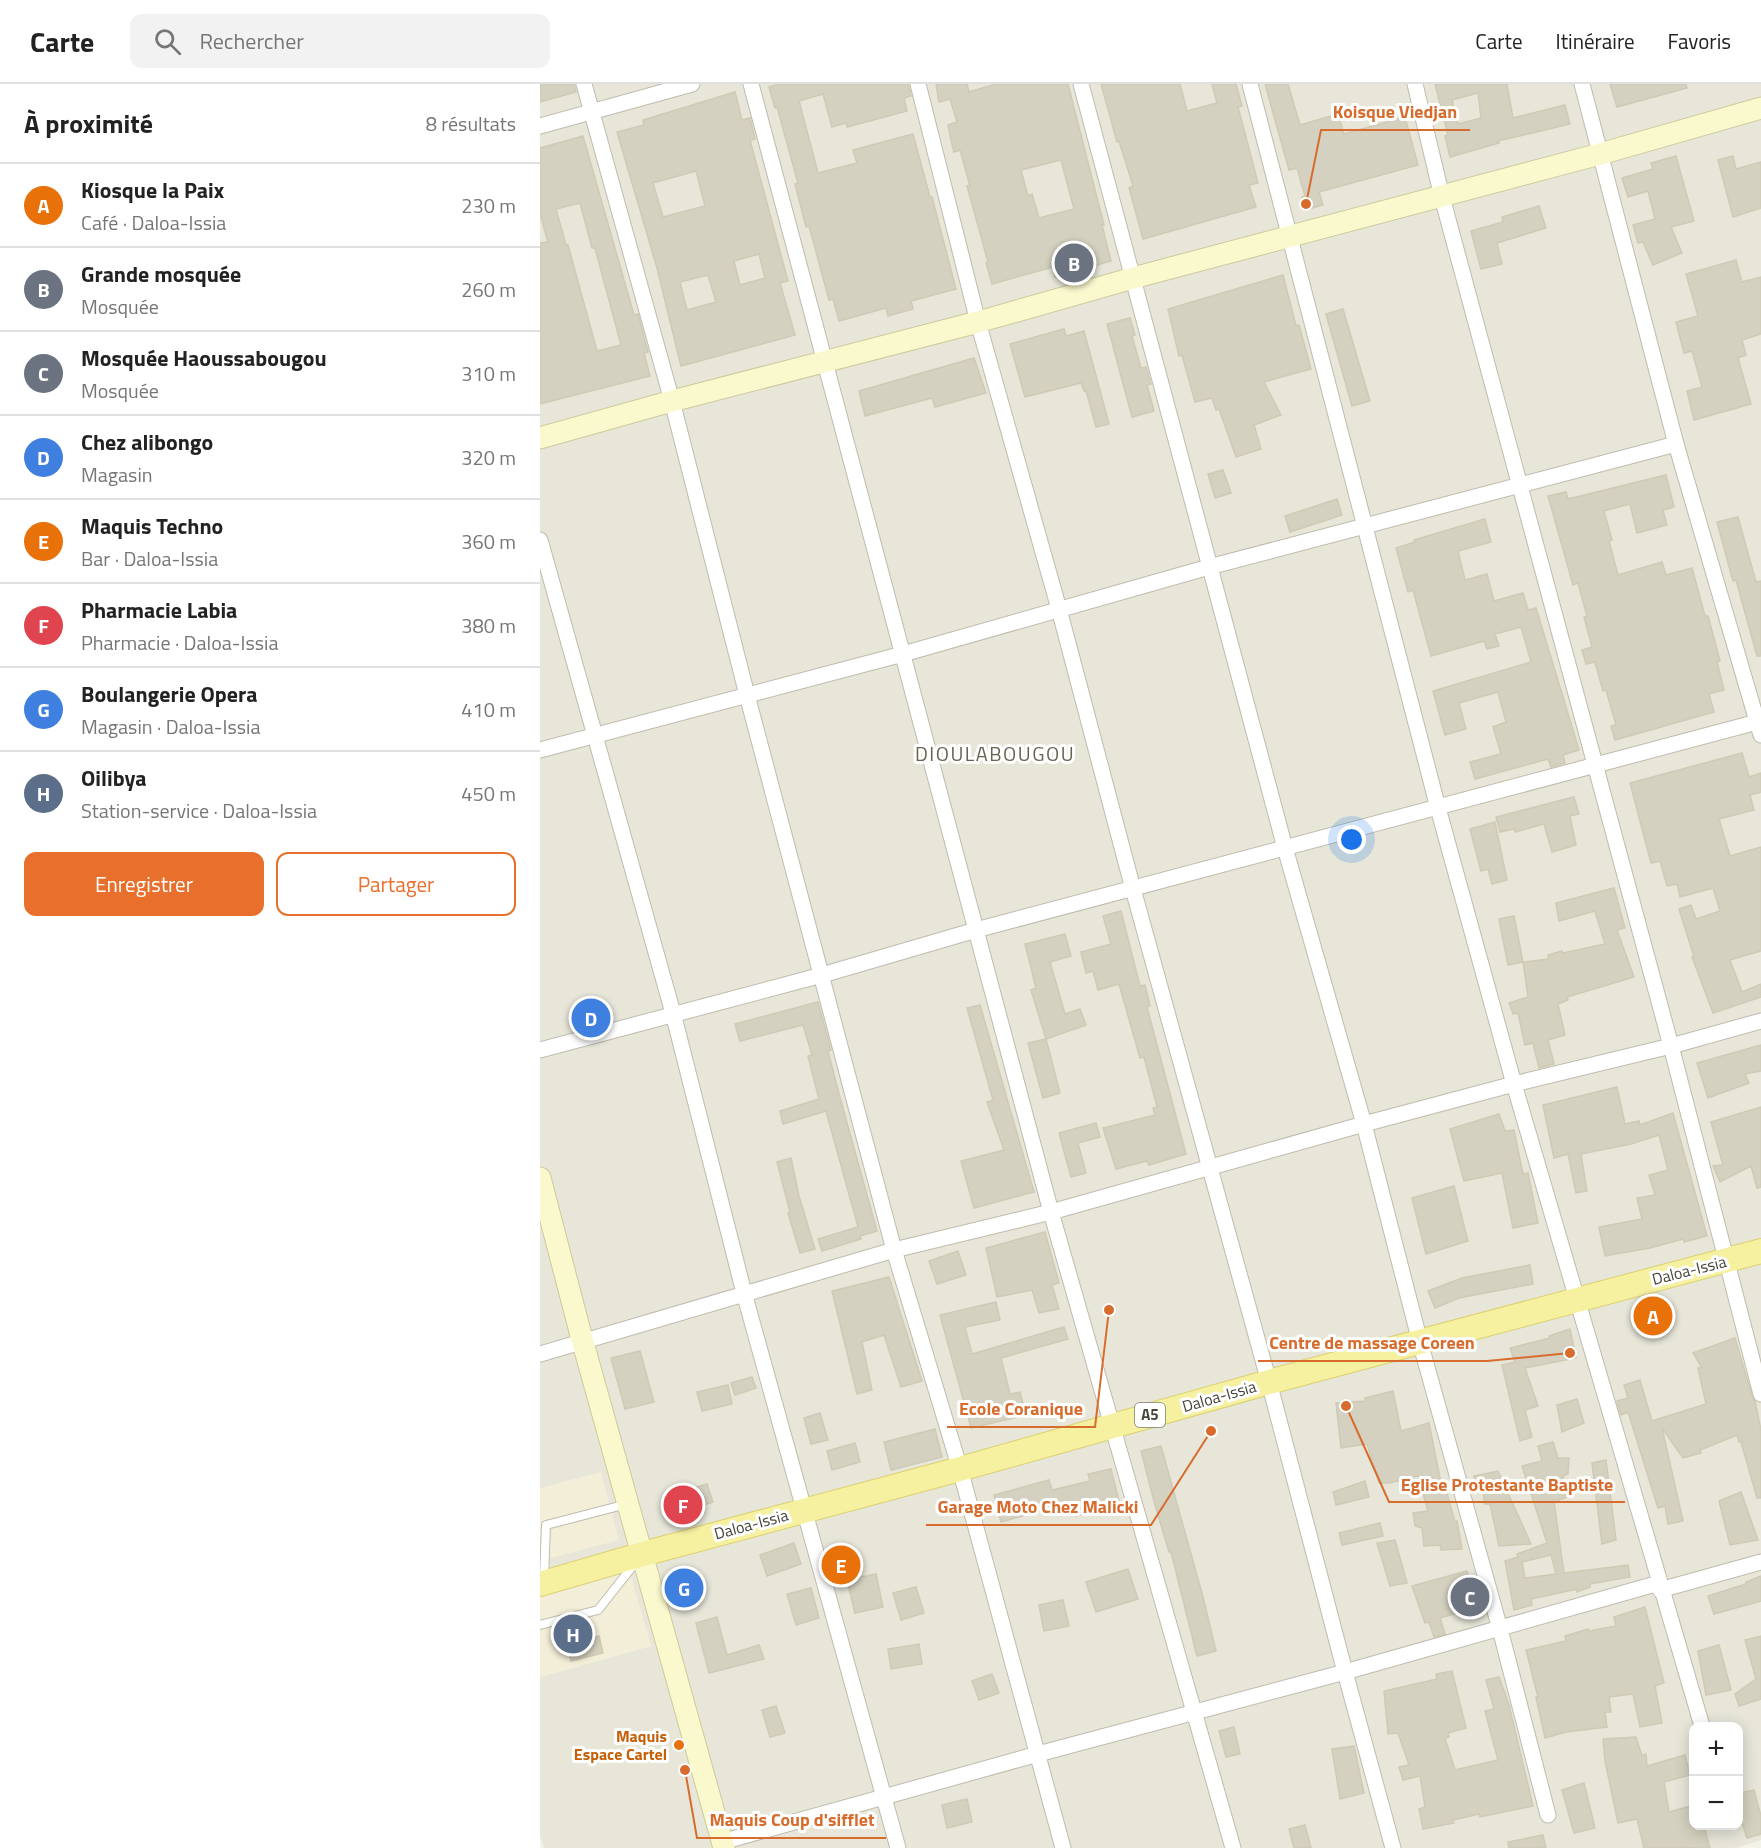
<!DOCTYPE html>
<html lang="fr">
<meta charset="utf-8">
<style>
body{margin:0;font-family:"Titillium Web",sans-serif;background:#f2f2f2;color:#222}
.controls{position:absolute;right:18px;bottom:18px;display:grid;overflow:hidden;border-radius:12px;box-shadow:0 3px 15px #0003}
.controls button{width:54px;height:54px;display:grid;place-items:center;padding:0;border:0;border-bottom:2px solid #e0e0e0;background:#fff;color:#222;font:30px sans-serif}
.you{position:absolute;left:812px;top:756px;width:21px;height:21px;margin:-15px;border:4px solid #fff;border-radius:50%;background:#1a73e8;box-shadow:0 0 0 9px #1a73e833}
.badge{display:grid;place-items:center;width:39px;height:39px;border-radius:50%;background:#e8702c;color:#fff;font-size:20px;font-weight:700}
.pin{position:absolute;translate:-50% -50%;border:3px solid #fff;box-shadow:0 2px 6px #0006}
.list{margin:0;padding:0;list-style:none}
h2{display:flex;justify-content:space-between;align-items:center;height:78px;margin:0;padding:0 24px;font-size:26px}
h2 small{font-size:20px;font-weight:400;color:#767676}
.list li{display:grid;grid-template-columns:39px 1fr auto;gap:18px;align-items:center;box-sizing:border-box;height:84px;padding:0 24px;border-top:2px solid #e0e0e0}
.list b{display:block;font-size:22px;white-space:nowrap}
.list p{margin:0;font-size:20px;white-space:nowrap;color:#767676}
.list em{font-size:20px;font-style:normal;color:#767676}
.actions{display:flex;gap:12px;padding:18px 24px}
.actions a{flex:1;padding:14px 0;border:2px solid #e8702c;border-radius:12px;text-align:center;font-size:21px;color:#e8702c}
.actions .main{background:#e8702c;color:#fff}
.icon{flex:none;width:33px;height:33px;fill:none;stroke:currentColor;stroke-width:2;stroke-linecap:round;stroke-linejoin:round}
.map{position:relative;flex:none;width:1221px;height:1764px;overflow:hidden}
header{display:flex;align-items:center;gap:36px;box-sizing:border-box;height:84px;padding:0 30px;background:#fff;border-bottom:2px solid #e0e0e0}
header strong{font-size:28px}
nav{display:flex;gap:33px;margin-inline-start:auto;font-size:21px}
.search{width:420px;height:54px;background:#f2f2f2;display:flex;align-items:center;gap:15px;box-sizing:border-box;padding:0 21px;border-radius:12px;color:#767676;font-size:22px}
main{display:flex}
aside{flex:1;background:#fff}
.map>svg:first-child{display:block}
.residential{fill:#e7e6d9;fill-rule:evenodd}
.commercial{fill:#f3eed8}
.building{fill:#d4d1c0;stroke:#cfcab4;stroke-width:1.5;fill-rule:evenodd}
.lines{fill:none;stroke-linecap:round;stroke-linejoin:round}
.lane-casing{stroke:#bfbcad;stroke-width:10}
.street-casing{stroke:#bfbcad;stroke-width:17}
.secondary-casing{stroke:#cdca9b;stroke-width:23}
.primary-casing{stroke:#dbd171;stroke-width:26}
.lane{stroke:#fff;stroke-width:8}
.street{stroke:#fff;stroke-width:15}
.secondary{stroke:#faf9ce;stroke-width:21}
.primary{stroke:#f6f0a1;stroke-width:24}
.food-dot{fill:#e8710a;stroke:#fff;stroke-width:2}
.labels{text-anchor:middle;stroke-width:6;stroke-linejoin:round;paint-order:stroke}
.shield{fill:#fff;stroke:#7e7d74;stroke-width:1.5}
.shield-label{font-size:15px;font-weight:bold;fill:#474539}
.street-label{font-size:16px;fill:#474539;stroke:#fff}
.food-label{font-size:16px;font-weight:bold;fill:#c56008;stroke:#fff;text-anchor:end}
.quarter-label{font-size:20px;letter-spacing:1.5px;fill:#696451;stroke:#fff}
.leader{fill:none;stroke:#d86c2d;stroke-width:2}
.callout-dot{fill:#d86c2d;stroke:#fff;stroke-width:2}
.callout-label{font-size:18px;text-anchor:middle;font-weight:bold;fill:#d86c2d;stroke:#fff;stroke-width:6;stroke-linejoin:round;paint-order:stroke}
</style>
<header>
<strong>Carte</strong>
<div class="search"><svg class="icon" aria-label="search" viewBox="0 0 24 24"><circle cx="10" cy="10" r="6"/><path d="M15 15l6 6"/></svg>Rechercher</div>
<nav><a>Carte</a><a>Itinéraire</a><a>Favoris</a></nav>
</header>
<main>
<aside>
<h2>À proximité<small>8 résultats</small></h2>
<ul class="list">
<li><span class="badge" style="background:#e8710a">A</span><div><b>Kiosque la Paix</b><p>Café · Daloa-Issia</p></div><em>230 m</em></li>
<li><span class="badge" style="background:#6b7280">B</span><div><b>Grande mosquée</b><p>Mosquée</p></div><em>260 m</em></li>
<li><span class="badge" style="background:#6b7280">C</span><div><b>Mosquée Haoussabougou</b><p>Mosquée</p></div><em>310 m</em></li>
<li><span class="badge" style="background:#3f7fe0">D</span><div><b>Chez alibongo</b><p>Magasin</p></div><em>320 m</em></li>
<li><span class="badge" style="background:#e8710a">E</span><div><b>Maquis Techno</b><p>Bar · Daloa-Issia</p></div><em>360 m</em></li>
<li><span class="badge" style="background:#e0444e">F</span><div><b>Pharmacie Labia</b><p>Pharmacie · Daloa-Issia</p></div><em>380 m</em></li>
<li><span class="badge" style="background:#3f7fe0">G</span><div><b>Boulangerie Opera</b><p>Magasin · Daloa-Issia</p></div><em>410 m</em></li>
<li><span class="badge" style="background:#5c6f8a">H</span><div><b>Oilibya</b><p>Station-service · Daloa-Issia</p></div><em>450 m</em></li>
</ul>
<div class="actions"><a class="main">Enregistrer</a><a>Partager</a></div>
</aside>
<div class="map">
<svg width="1221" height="1764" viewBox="0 0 1221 1764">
<rect width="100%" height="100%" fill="#f4f3ea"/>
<!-- residential -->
<path class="residential" d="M 0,0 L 1221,0 L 1221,1756 L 1197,1764 L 4,1764 L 0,1751 L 0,1593 L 111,1562 L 84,1475 L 0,1495 ZM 1154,1642 L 1198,1642 L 1198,1742 L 1154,1742 Z"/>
<!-- commercial -->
<g class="commercial">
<polygon points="61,1388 79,1456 0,1477 0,1404"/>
<polygon points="90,1488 111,1562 0,1593 0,1513"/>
</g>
<!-- building -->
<g class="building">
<polygon points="0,0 34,0 36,8 0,18"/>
<polygon points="239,0 368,0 371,12 364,14 367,27 307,43 306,39 292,43 283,10 259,17 278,89 317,79 313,66 373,50 390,113 392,113 416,205 371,217 373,225 348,232 346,224 299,237 293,215 289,216 269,142 266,143 255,100 258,99 237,23 235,24 229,3"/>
<path d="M 396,0 L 427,0 L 429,8 L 456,0 L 528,0 L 564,141 L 562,141 L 571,177 L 515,193 L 513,183 L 452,200 L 446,179 L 448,178 L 427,102 L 430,102 L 420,66 L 414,68 L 411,56 L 408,41 L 417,38 L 410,15 L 399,18 ZM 521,76 L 534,125 L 499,134 L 492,110 L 488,112 L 481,86 Z"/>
<polygon points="561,0 640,0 647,27 677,19 672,0 696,0 702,22 698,23 718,99 709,101 716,123 603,155 589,104 593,102 579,57 577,58"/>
<polygon points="725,0 748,0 760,41 798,30 804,50 865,33 878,81 779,108 783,121 765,126 762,113 765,112 757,84 749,86"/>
<path d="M 895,0 L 967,0 L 973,34 L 1025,21 L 1030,40 L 958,57 L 959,59 L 910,73 L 905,52 L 908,51 ZM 938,9 L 941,34 L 918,40 L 912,16 Z"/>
<polygon points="1070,0 1146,0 1147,4 1077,23"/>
<path d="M 195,8 L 202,36 L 210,34 L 215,55 L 210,56 L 248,197 L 240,199 L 255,251 L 141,282 L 117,184 L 77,48 L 104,41 L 103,36 ZM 156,87 L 165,122 L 123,133 L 113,99 ZM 219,170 L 225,194 L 200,201 L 194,177 ZM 168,191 L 176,218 L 147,226 L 140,198 Z"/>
<path d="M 43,52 L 94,231 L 98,230 L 108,268 L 104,269 L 110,292 L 0,320 L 0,159 L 8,158 L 0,130 L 0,64 ZM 40,119 L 52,164 L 55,164 L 81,261 L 57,267 L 28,161 L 26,161 L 16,125 Z"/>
<polygon points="1136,72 1154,137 1131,143 1142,169 1113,181 1103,158 1098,159 1093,141 1115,135 1108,107 1088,113 1082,94 1113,85 1111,79"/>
<polygon points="1193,72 1196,85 1221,78 1221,124 1193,133 1178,76"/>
<polygon points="999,122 1006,144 957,159 962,180 941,185 931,147 963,138 962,133"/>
<polygon points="1196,176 1202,198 1221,193 1221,250 1202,256 1206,271 1198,274 1211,320 1154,336 1147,307 1162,303 1152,267 1144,269 1136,238 1158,232 1146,190"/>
<polygon points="743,191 756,242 759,241 771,285 724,298 741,331 714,341 721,365 696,373 679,325 676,326 672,314 655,318 642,271 639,272 628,225"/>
<polygon points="803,225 830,317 812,322 786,230"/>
<polygon points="590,234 595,251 592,252 601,284 606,283 611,300 607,301 614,327 592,333 567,240"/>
<polygon points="524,245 526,252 544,247 569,340 556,343 546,307 544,307 541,299 485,313 470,260"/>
<polygon points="434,274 446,309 395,323 392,314 325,332 319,307"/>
<polygon points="683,386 691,409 675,414 668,390"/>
<polygon points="1126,391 1134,423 1123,426 1127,441 1097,449 1090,420 1064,427 1072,456 1069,457 1078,491 1122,478 1126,491 1152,484 1165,532 1168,532 1180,577 1177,578 1184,606 1169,610 1174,628 1075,656 1071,642 1076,641 1066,606 1063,607 1055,578 1046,580 1042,566 1052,563 1044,533 1047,532 1038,499 1033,501 1008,412 1026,408 1028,415"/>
<polygon points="797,415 802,431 750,448 745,432"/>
<polygon points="1198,433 1216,498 1221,497 1221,572 1217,572 1196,496 1193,497 1177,438"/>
<polygon points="945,435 951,458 918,467 925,496 947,490 954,517 983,509 988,526 996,524 1039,666 1023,671 1025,679 1011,683 1008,675 935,695 930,678 961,670 953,643 966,638 958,608 919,619 926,645 905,651 893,607 991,578 981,543 955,550 959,562 947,565 944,557 891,572 873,506 868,508 856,464 875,458 874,456"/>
<polygon points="1202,669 1209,693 1221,689 1221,708 1210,711 1214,726 1179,735 1190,772 1221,763 1221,867 1190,876 1202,908 1221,900 1221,913 1173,929 1152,873 1154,873 1139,825 1151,821 1156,835 1180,827 1173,804 1140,813 1137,800 1127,802 1120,777 1111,779 1090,699"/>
<polygon points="1034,713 1039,730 1030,732 1036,761 1012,768 1004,740 975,748 974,745 960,748 956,733"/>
<polygon points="955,738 967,796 952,800 948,785 941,787 930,745"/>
<polygon points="1074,804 1085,844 1077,846 1094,893 1027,913 1028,916 1018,920 1025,951 1008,956 1014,980 999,984 993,959 985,961 978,929 973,930 969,919 988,913 983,878 1009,875 1008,871 1022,867 1023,869 1065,860 1055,827 1019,837 1016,819"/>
<polygon points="581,827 600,902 605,901 610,922 607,923 646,1070 609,1081 607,1077 576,1085 563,1044 615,1031 613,1024 617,1023 604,973 600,974 579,900 558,906 553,887 546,889 541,868 571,860 563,832"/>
<polygon points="974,832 983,878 968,881 959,835"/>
<polygon points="525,850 531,872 510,878 525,930 540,925 546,941 506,955 491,906 496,904 485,860"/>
<polygon points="278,918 291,966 288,967 299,1010 337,1147 320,1152 321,1155 282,1167 278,1155 318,1143 286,1027 243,1040 240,1027 279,1015 268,972 272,971 263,941 200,957 195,940"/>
<polygon points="440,921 494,1108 434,1124 421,1077 464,1066 447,1018 453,1016 427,924"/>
<polygon points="506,955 520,1009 503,1014 488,959"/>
<polygon points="1221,961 1221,987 1205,990 1209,999 1168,1014 1157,979"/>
<polygon points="1077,1003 1085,1040 1099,1037 1100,1041 1133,1029 1167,1152 1144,1158 1143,1155 1110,1164 1065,1172 1059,1143 1102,1135 1097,1114 1115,1111 1109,1091 1128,1086 1119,1051 1091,1060 1041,1070 1047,1107 1036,1109 1028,1070 1014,1074 1003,1021"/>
<polygon points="1221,1023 1221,1103 1217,1104 1211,1082 1180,1098 1173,1082 1183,1081 1171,1038"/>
<polygon points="959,1030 965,1047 974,1046 983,1090 988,1089 998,1139 973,1144 962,1089 924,1097 910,1045"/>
<polygon points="556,1039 560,1053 538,1059 546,1089 531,1093 519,1049"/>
<polygon points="251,1074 259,1112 275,1165 260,1169 248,1129 250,1128 237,1078"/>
<polygon points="914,1102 928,1157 886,1170 872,1114"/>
<polygon points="505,1148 519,1199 512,1201 519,1225 499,1229 492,1206 457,1213 446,1164"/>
<polygon points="418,1167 426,1191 397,1200 389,1177"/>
<polygon points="990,1181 993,1200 919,1214 895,1224 888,1207 922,1194"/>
<polygon points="349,1193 382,1297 361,1303 344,1251 322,1258 332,1306 317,1310 292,1207"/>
<polygon points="456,1218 460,1236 425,1243 432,1270 524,1243 528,1255 461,1274 470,1310 480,1308 486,1331 431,1344 400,1231"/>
<polygon points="1030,1245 1036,1274 985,1284 998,1322 985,1326 992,1353 980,1357 962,1281 975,1278 970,1264 1010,1254 1009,1252"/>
<polygon points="1195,1254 1212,1312 1215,1317 1221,1346 1221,1414 1217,1414 1201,1358 1199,1358 1197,1351 1160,1366 1161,1369 1143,1374 1122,1344 1143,1437 1128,1440 1125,1422 1118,1424 1088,1328 1081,1331 1077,1317 1088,1314 1084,1301 1100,1296 1112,1337 1166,1320 1158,1284 1162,1284 1153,1269"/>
<polygon points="100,1267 114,1318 85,1325 71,1274"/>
<polygon points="212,1293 216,1304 195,1311 191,1299"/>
<polygon points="188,1301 192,1320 162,1327 157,1308"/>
<polygon points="853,1307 861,1347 889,1339 901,1399 904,1399 915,1438 917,1437 922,1465 901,1466 900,1461 884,1462 882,1444 875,1442 873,1429 888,1427 878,1392 849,1399 839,1399 827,1360 801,1364 796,1319 825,1317 825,1314"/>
<polygon points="1037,1315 1044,1339 1022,1348 1017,1321"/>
<polygon points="280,1329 288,1356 271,1360 264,1334"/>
<polygon points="395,1345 402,1373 351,1386 344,1358"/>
<path d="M 1013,1358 L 1018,1374 L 1029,1374 L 1028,1390 L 1023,1392 L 1027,1413 L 1014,1418 L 1024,1489 L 1088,1481 L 1090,1493 L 1050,1500 L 1050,1503 L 1037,1508 L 1037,1505 L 991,1515 L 992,1521 L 974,1526 L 965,1477 L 978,1473 L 977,1470 L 1007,1459 L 982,1382 L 1002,1377 L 998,1362 ZM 1011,1471 L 1016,1490 L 985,1494 L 982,1478 Z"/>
<polygon points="315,1359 320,1378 292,1386 287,1367"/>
<polygon points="621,1362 663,1513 676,1567 657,1572 631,1468 629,1468 615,1421 601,1367"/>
<polygon points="1066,1376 1076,1456 1062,1460 1052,1379"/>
<polygon points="571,1385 580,1421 536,1432 533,1418 461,1438 454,1411 509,1396 512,1406 550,1397 548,1390"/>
<polygon points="958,1387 991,1460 959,1462 950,1420 945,1420 942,1403 936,1404 934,1392"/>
<polygon points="825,1397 829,1413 796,1421 793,1408"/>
<polygon points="167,1400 173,1418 128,1432 122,1414"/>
<polygon points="1201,1408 1218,1456 1190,1461 1179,1417"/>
<polygon points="840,1439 843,1452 802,1461 799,1449"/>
<polygon points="855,1456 867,1499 850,1502 837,1459"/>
<polygon points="254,1459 261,1480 227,1492 220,1471"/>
<polygon points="588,1485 598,1515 556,1528 546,1498"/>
<polygon points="927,1487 937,1523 900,1534 905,1550 894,1553 889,1538 885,1539 872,1502"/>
<polygon points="336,1490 343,1523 315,1529 307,1496"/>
<polygon points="1221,1492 1221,1517 1174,1530 1168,1512 1206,1500 1206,1498"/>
<polygon points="376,1503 384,1529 361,1536 353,1509"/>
<polygon points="271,1504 279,1534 256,1541 247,1510"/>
<polygon points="523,1516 529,1542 504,1547 499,1521"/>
<polygon points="1105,1523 1124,1599 1115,1602 1122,1639 1100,1643 1093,1610 1069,1613 1071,1628 1065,1628 1067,1643 1026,1648 1005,1654 996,1613 998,1613 986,1566 1026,1557 1025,1552 1048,1545 1049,1547 1076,1542 1074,1533"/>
<polygon points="177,1533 187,1571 219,1561 224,1575 169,1589 156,1539"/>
<polygon points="59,1552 63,1569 31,1577 27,1561"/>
<polygon points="1221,1552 1221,1615 1199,1622 1195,1610 1216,1595 1205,1556"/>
<polygon points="379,1560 382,1580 351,1585 348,1565"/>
<polygon points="1179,1561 1191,1606 1166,1611 1158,1567"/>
<polygon points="912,1587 926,1644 908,1649 909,1653 905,1654 915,1686 958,1676 945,1627 954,1625 946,1596 959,1593 969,1621 993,1722 940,1733 939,1730 913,1736 914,1739 883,1745 879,1725 885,1723 880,1692 863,1696 859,1683 869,1681 858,1649 848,1650 844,1607 897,1595 896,1590"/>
<polygon points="452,1590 459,1609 439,1616 432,1597"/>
<polygon points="236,1622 245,1649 230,1653 222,1626"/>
<polygon points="694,1643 700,1670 686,1673 679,1647"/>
<polygon points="1096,1653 1102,1672 1106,1670 1107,1682 1145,1671 1150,1691 1124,1698 1129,1728 1154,1721 1154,1742 1164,1742 1170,1764 1104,1764 1097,1735 1078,1739 1065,1677 1063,1655"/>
<polygon points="814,1662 824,1709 800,1715 792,1665"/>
<polygon points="1044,1699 1055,1744 1034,1749 1022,1706"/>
<polygon points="1214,1706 1221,1732 1221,1750 1207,1754 1198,1727 1198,1709"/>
<polygon points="427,1715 432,1738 407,1744 402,1721"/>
<polygon points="765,1741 771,1764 754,1764 749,1745"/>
<polygon points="1003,1751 1006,1764 969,1764 968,1758"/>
</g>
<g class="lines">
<defs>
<g id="lane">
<polyline points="4,1495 6,1441 87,1420"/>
<polyline points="0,1541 58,1526 96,1478"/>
</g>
<g id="street">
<polyline points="44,0 132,317 207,611 354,1166 420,1385 523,1764"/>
<polyline points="211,0 511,1128 693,1764"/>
<polyline points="378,0 438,238 519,525 593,805 729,1298 805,1588 853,1764"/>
<polyline points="541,0 745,764 824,1040 880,1258 960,1545 1008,1731"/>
<polyline points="710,0 898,724 974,1000 1162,1642"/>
<polyline points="875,0 902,113 1131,962 1221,1310"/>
<polyline points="1042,0 1136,360 1221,651"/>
<polyline points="0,42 152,0"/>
<polyline points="0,456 133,929 204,1209 358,1764"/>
<polyline points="0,666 363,570 669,483 1136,360"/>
<polyline points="0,966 282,891 436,846 1221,637"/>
<polyline points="0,1270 354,1166 511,1128 824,1040 974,1000 1131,962 1221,937"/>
<polyline points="1120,1506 1221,1478"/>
<polyline points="182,1758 498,1670 805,1588 1119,1499"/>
</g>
<g id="secondary">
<polyline points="0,354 132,317 438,238 593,194 1060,70 1221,24"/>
<polyline points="0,1094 43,1259 184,1764"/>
</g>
<polyline id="primary" points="0,1500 103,1470 420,1385 729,1298 1221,1167"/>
</defs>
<!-- lane casing -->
<use href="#lane" class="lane-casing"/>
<!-- street casing -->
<use href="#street" class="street-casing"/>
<!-- secondary casing -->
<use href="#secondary" class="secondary-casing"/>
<!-- primary casing -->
<use href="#primary" class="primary-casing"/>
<!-- lane -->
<use href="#lane" class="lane"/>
<!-- street -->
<use href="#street" class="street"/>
<!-- secondary -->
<use href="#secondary" class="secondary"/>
<!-- primary -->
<use href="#primary" class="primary"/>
</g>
<!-- markers -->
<circle class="food-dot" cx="139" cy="1661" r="6"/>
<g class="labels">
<!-- shield labels -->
<rect class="shield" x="595" y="1319" width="30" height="24" rx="4.5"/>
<g class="shield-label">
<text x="610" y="1336">A5</text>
</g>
<!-- street labels -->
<g class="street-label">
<text transform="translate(1149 1186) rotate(-14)" y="6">Daloa-Issia</text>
<text transform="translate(679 1312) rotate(-16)" y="6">Daloa-Issia</text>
<text transform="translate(211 1440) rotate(-15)" y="6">Daloa-Issia</text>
</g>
<!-- food labels -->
<g class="food-label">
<text x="127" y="1658">Maquis<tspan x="127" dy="18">Espace Cartel</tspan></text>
</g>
<!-- quarter labels -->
<g class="quarter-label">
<text x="455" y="677">DIOULABOUGOU</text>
</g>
</g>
<!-- callouts -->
<path class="leader" d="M766 120L781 46H930M1030 1269L947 1277H718M569 1226L555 1343H407M806 1322L849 1418H1085M671 1347L611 1441H386M145 1686L157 1754H346"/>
<g class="callout-dot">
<circle cx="766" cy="120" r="6"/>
<circle cx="1030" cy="1269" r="6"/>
<circle cx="569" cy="1226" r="6"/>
<circle cx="806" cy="1322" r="6"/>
<circle cx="671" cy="1347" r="6"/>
<circle cx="145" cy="1686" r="6"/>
</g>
<g class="callout-label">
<text x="855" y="34">Koisque Viedjan</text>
<text x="832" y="1265">Centre de massage Coreen</text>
<text x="481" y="1331">Ecole Coranique</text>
<text x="967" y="1407">Eglise Protestante Baptiste</text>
<text x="498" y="1429">Garage Moto Chez Malicki</text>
<text x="252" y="1742">Maquis Coup d'sifflet</text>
</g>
</svg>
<div class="controls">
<button>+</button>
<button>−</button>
</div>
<div class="you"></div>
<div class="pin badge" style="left:1113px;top:1232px;background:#e8710a">A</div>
<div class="pin badge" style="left:534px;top:179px;background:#6b7280">B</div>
<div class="pin badge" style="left:930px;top:1513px;background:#6b7280">C</div>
<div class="pin badge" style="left:51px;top:934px;background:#3f7fe0">D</div>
<div class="pin badge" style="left:301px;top:1481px;background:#e8710a">E</div>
<div class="pin badge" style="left:143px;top:1421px;background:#e0444e">F</div>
<div class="pin badge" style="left:144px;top:1504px;background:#3f7fe0">G</div>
<div class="pin badge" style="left:33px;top:1550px;background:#5c6f8a">H</div>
</div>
</main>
